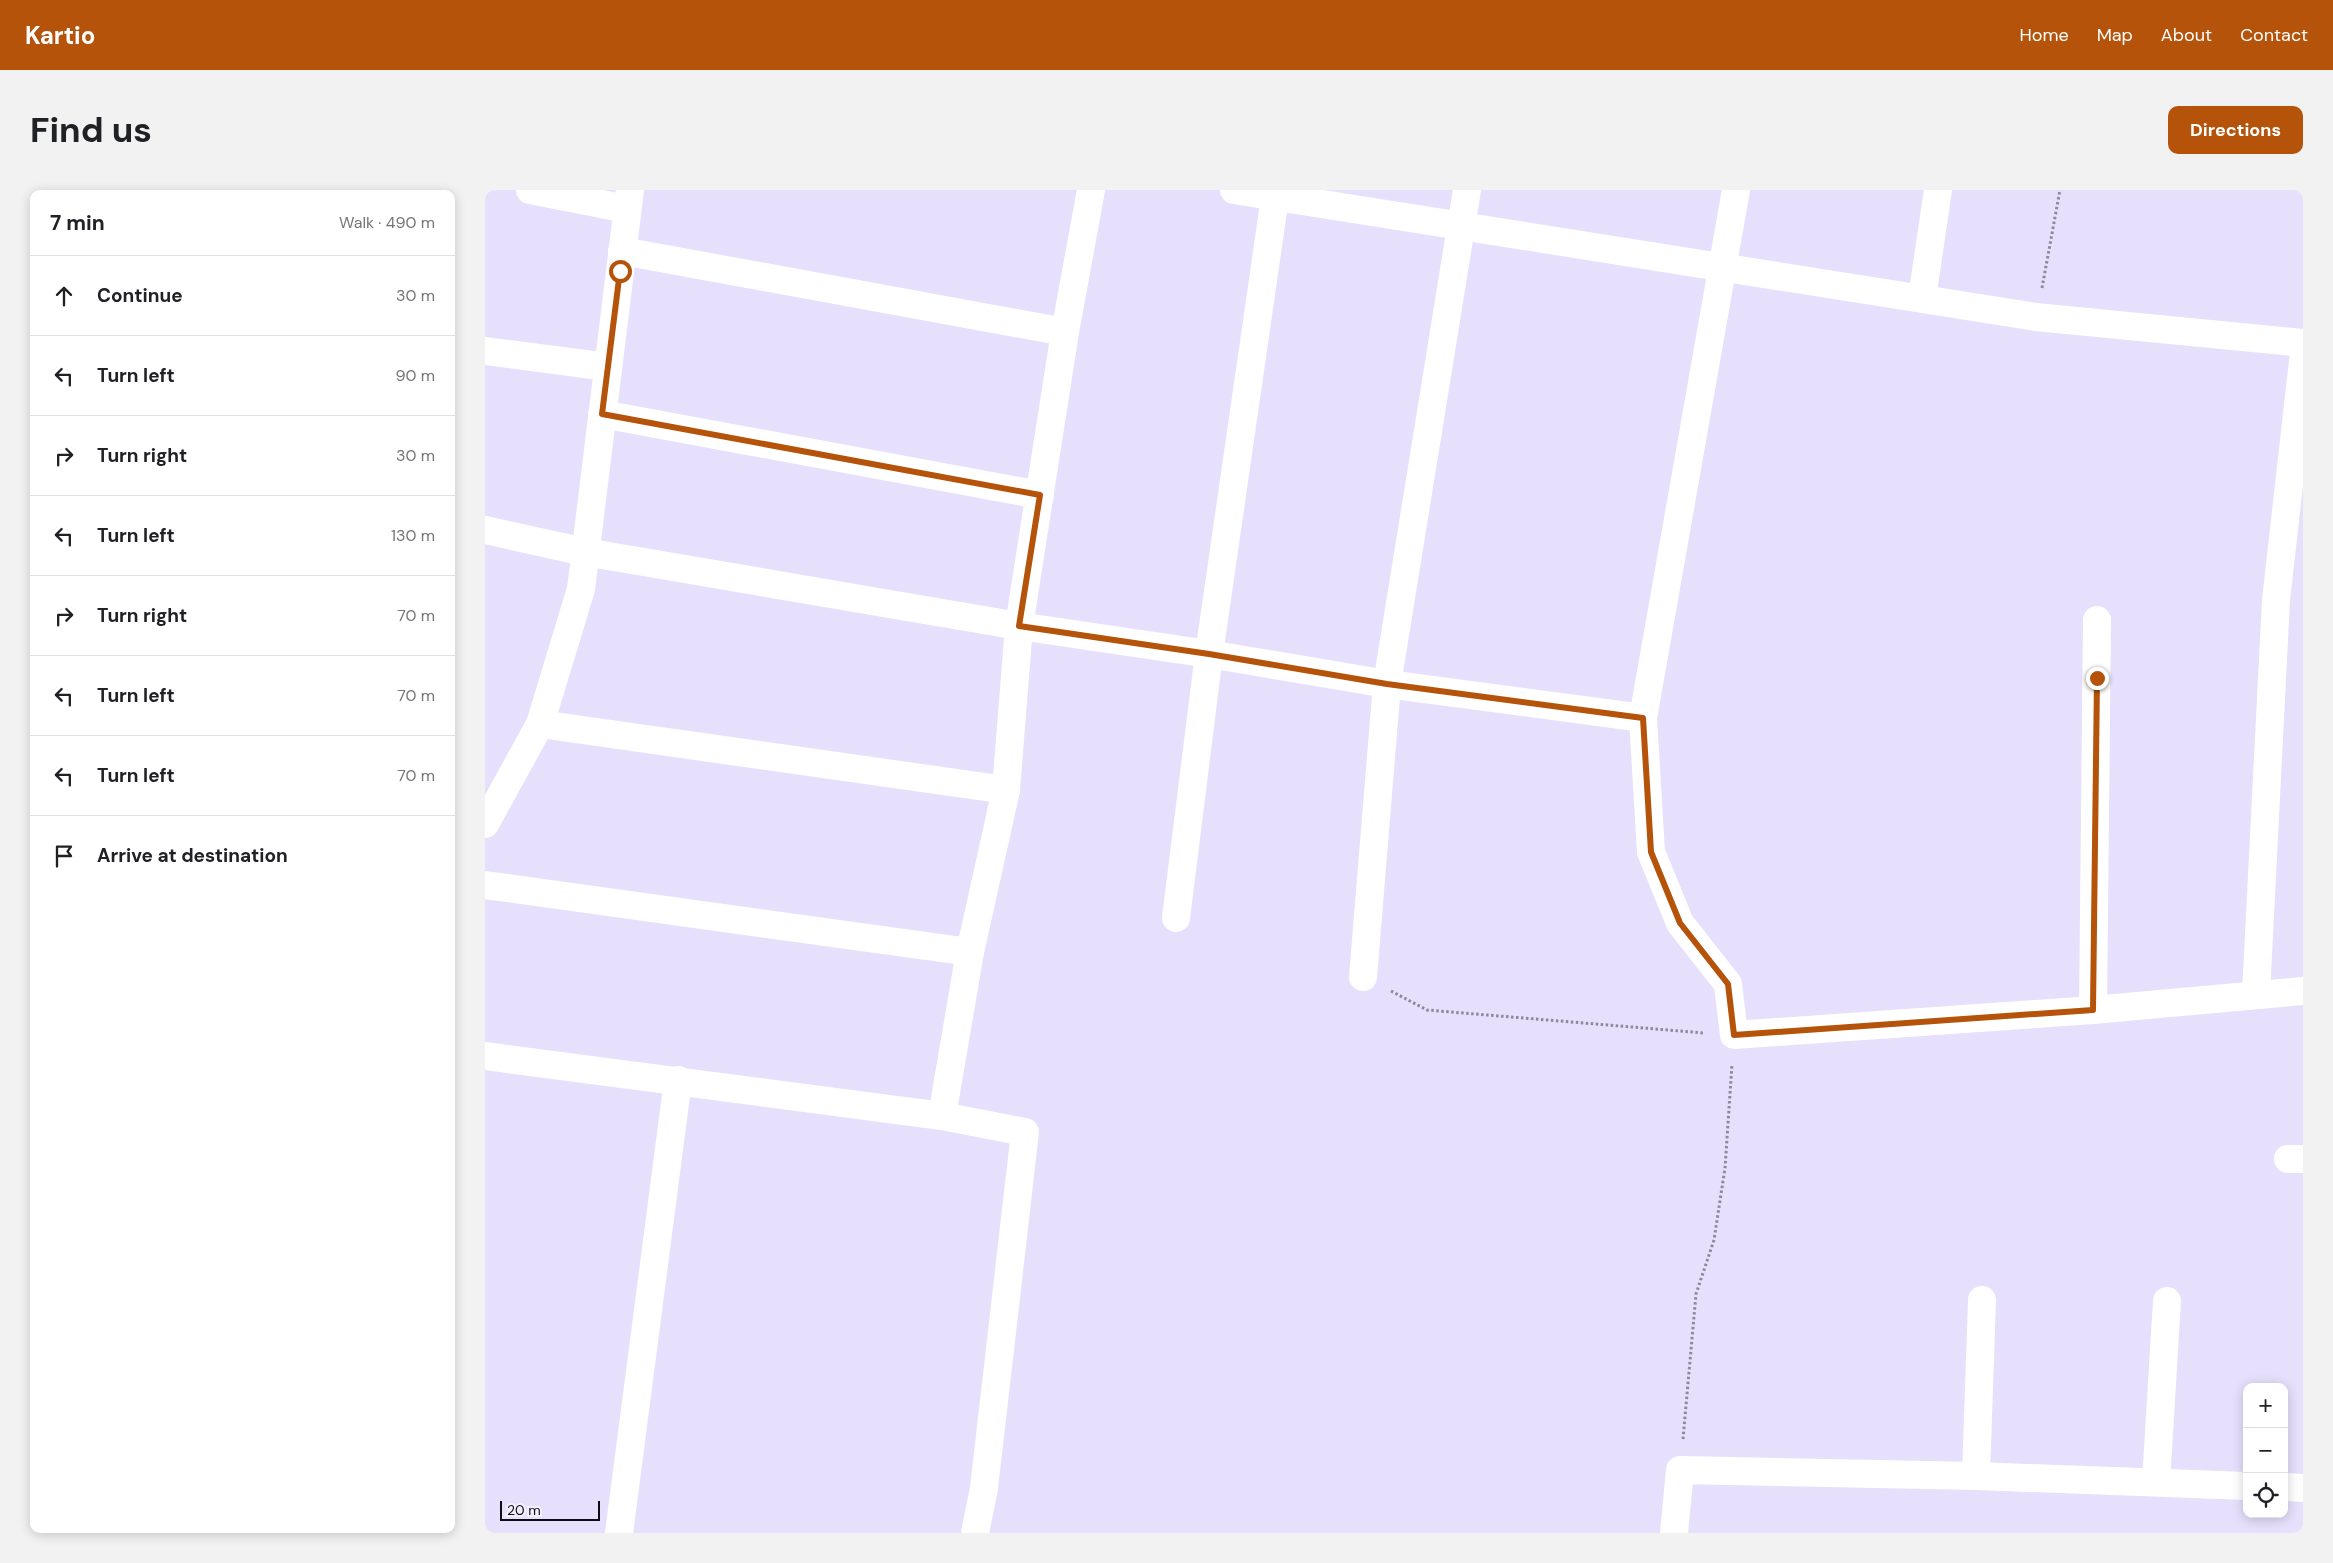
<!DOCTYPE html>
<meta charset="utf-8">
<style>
body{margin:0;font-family:"DM Sans",sans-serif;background:#f2f2f2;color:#202124}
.controls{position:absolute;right:15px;bottom:15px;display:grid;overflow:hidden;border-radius:10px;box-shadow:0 2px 12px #0003}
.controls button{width:45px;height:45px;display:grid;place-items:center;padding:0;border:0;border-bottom:1px solid #e0e0e0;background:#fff;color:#202124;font:25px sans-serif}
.scale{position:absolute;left:15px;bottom:12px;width:100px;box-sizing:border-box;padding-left:5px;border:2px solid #0e0b17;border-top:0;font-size:14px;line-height:18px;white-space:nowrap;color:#0e0b17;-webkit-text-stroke:4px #f3f0fe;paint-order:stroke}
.stop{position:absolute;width:15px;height:15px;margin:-11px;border:4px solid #b45309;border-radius:50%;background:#fff}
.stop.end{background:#b45309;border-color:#fff;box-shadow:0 1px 5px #0008}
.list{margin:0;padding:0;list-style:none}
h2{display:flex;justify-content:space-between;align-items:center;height:65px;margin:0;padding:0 20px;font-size:21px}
h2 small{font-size:16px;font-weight:400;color:#757577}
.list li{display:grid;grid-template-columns:32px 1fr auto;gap:15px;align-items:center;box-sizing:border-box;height:80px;padding:0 20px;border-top:1px solid #e0e0e0}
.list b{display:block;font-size:19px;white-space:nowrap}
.list em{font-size:16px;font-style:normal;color:#757577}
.icon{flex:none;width:28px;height:28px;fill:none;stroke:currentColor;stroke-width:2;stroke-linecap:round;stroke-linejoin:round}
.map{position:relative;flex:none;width:1818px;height:1343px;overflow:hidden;border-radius:10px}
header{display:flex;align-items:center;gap:30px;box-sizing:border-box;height:70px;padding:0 25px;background:#b45309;color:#fff}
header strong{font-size:24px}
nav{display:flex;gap:28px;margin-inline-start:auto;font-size:18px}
.intro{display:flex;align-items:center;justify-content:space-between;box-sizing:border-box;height:120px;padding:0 30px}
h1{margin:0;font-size:35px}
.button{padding:12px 22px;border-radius:10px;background:#b45309;color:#fff;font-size:18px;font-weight:700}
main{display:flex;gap:30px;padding:0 30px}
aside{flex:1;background:#fff;border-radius:10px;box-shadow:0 2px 12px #0003}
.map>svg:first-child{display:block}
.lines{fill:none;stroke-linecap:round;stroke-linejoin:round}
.path{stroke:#8d889e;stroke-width:3;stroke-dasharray:2.5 2.5;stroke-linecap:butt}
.street{stroke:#fff;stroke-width:28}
.route{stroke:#b45309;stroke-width:6}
</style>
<header>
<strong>Kartio</strong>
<nav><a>Home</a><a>Map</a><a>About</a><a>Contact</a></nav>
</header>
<div class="intro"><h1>Find us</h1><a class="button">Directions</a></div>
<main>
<aside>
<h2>7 min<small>Walk · 490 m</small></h2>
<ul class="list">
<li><svg class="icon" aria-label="ahead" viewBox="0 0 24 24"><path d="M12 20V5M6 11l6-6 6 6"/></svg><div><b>Continue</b></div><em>30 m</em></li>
<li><svg class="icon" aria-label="left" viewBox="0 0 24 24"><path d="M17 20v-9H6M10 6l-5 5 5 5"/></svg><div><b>Turn left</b></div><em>90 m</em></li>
<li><svg class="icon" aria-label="right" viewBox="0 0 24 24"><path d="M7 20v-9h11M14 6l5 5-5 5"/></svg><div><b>Turn right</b></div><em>30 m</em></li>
<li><svg class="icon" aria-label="left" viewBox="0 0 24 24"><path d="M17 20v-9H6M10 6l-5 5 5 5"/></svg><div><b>Turn left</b></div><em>130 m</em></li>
<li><svg class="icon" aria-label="right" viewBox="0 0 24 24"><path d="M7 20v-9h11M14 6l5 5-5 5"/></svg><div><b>Turn right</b></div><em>70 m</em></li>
<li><svg class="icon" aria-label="left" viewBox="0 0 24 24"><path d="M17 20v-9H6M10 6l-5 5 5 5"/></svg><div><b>Turn left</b></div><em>70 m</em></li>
<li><svg class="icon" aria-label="left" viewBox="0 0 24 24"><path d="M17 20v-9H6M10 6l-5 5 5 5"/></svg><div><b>Turn left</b></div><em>70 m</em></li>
<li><svg class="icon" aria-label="arrive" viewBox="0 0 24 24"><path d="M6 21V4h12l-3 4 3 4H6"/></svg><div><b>Arrive at destination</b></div></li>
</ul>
</aside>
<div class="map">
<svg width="1818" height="1343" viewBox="0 0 1818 1343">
<rect width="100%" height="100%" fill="#e6e0fc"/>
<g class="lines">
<!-- path -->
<g class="path">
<polyline points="1557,98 1575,0"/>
<polyline points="906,801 942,820 1219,843"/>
<polyline points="1198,1249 1211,1104 1229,1050 1240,978 1247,874"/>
</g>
<!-- street -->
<g class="street">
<polyline points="45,0 142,19"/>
<polyline points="749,0 1551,127 1818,153"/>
<polyline points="1251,0 1158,528 1166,662 1195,733 1243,794 1249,845 1608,820 1818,801"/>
<polyline points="137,61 580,142"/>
<polyline points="1437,108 1453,0"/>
<polyline points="0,161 123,177"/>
<polyline points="117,224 555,305"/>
<polyline points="0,340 100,362 534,436 724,464 902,494 1158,528"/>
<polyline points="55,534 521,600"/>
<polyline points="0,634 55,534 96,399 145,0"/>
<polyline points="0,695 485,762"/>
<polyline points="691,728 724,464 790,7"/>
<polyline points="878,787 902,494 982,0"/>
<polyline points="1771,804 1791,410 1818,171"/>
<polyline points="1608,820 1612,430"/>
<polyline points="0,866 457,926 485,762 521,600 534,436 580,142 606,0"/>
<polyline points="457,926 540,942 499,1298 490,1343"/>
<polyline points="1803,969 1818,969"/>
<polyline points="1491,1286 1497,1110"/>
<polyline points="1671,1292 1682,1111"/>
<polyline points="1799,1297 1818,1298"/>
<polyline points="134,1343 193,890"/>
<polyline points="1189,1343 1195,1280 1491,1286 1762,1296"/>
</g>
</g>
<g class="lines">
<!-- route -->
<polyline class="route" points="135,81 117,224 555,305 534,436 724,464 902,494 1158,528 1166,662 1195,733 1243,794 1249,845 1608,820 1612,488"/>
</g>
</svg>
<div class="controls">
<button>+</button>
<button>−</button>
<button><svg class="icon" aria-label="locate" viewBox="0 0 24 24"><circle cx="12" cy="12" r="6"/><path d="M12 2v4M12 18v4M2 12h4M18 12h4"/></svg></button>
</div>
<div class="scale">20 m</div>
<div class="stop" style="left:135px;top:81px"></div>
<div class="stop end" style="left:1612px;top:488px"></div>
</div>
</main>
